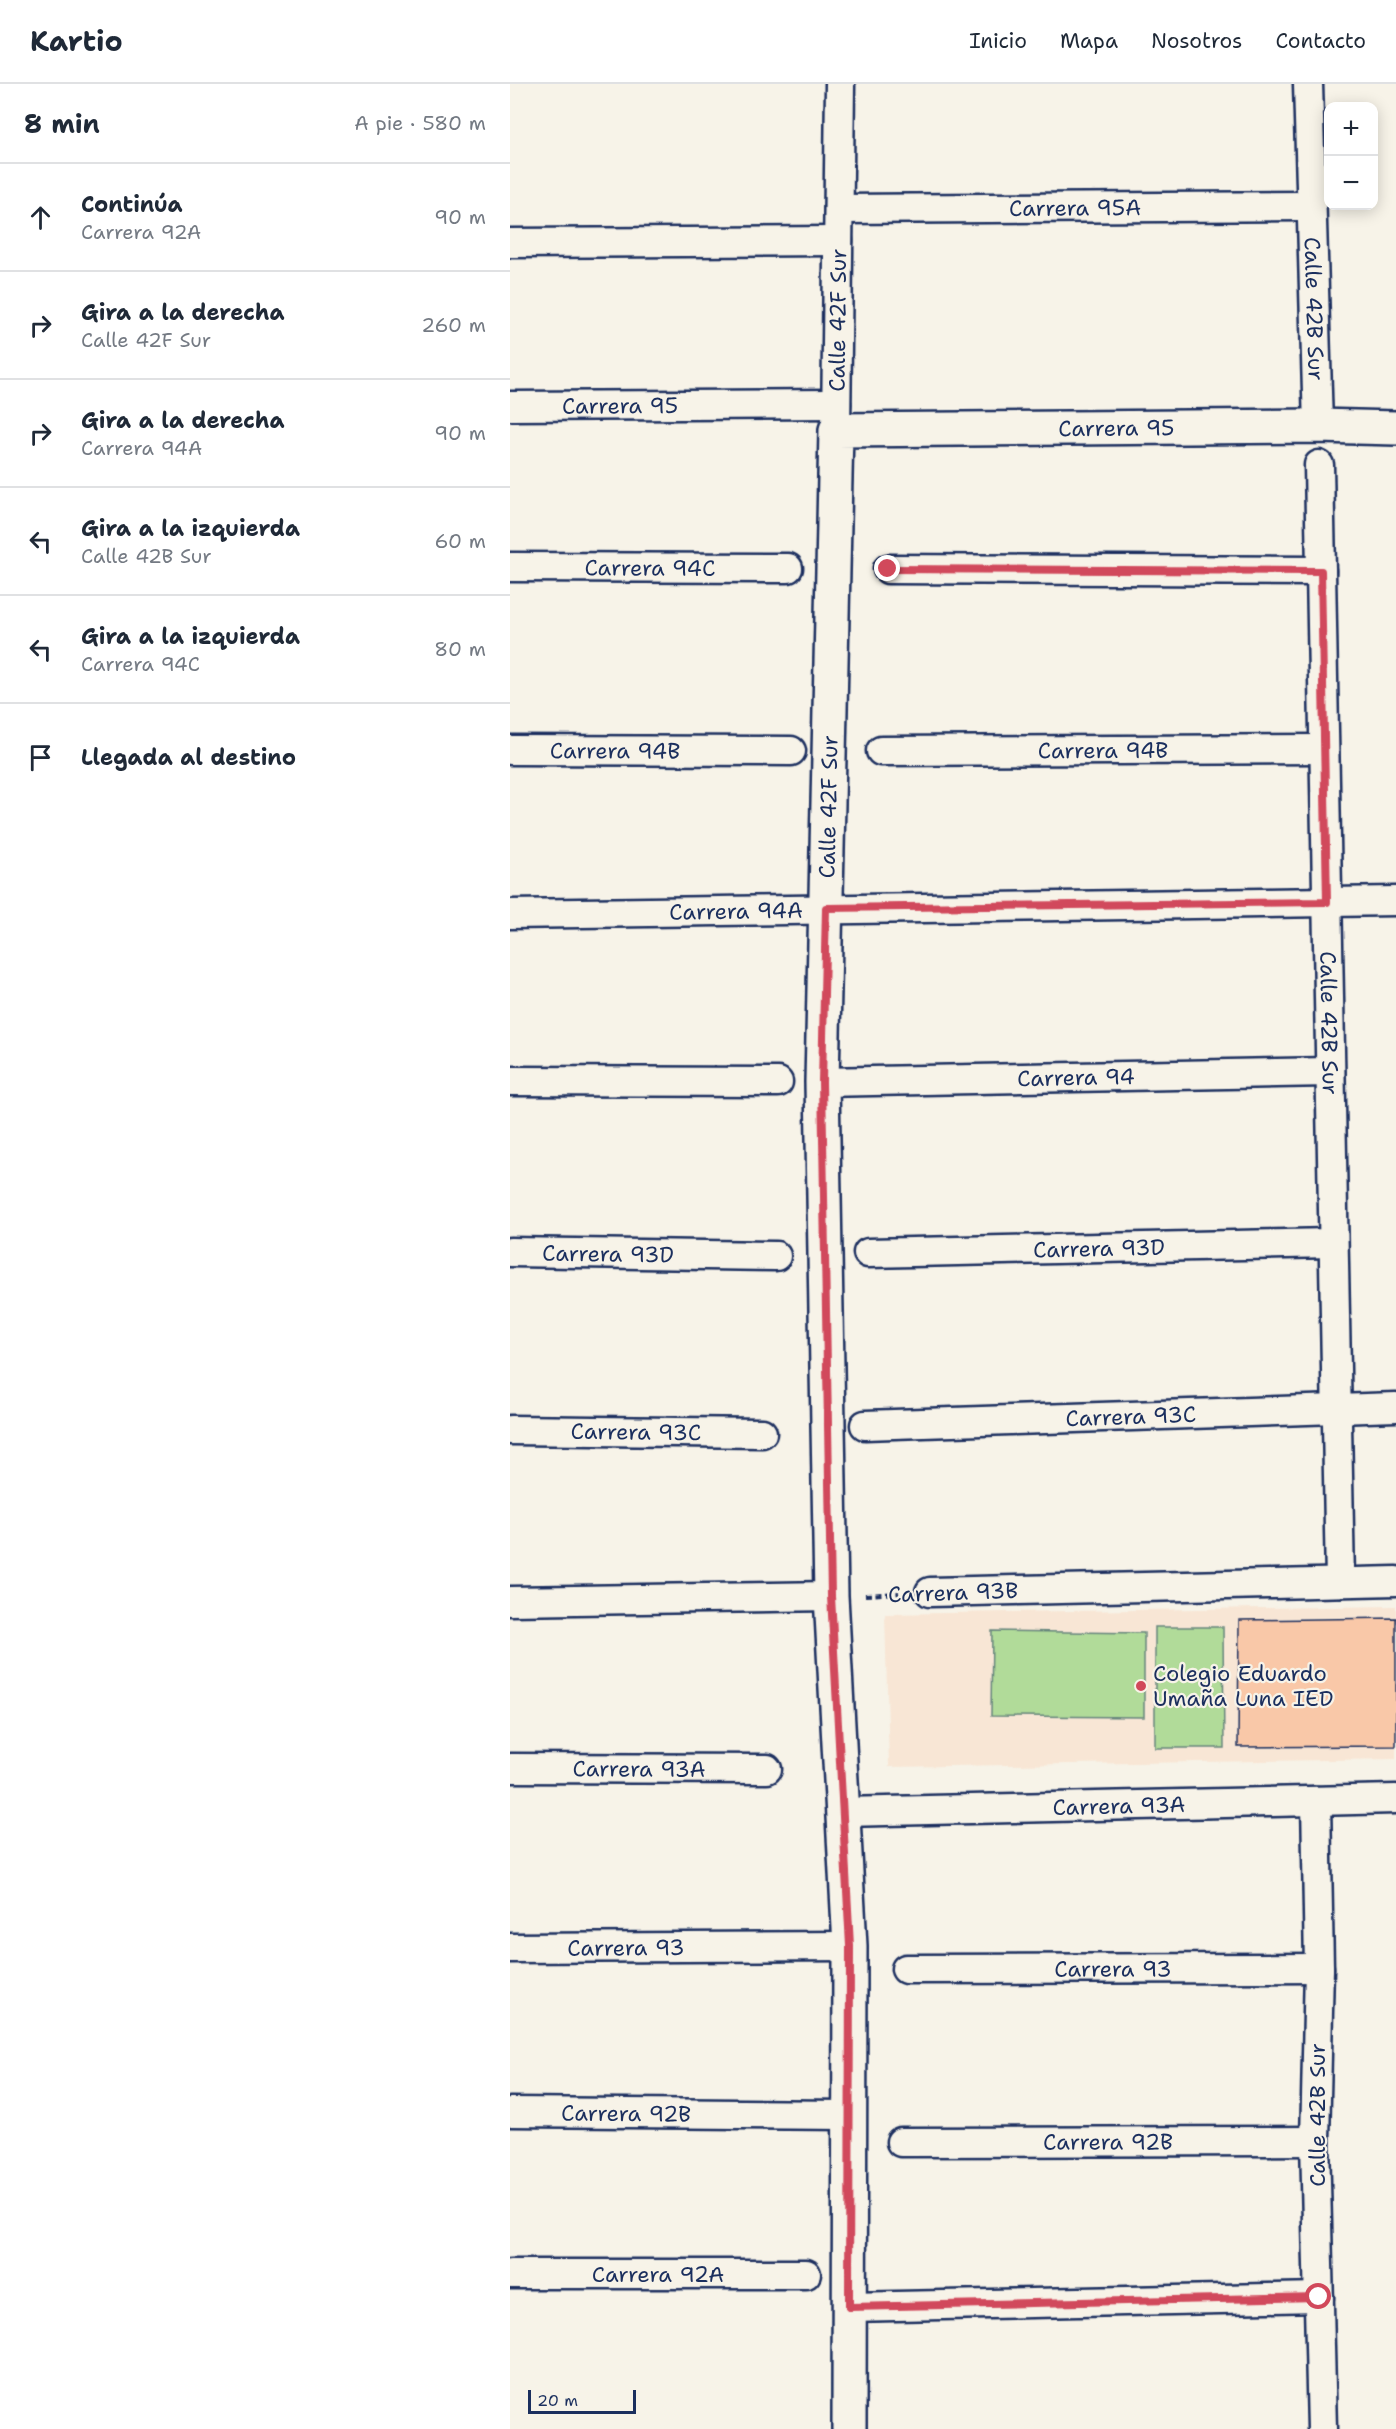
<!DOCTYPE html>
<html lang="es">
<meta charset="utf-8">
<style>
body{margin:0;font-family:"Shantell Sans",sans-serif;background:#f2f2f3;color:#1f2937}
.controls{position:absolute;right:18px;top:18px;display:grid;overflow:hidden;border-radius:12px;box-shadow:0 3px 15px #0003}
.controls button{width:54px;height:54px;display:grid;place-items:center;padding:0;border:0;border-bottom:2px solid #e0e1e3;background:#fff;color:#1f2937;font:30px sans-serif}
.scale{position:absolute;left:18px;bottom:15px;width:108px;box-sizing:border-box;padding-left:6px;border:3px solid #1b2f5e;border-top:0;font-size:16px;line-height:21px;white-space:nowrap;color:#1b2f5e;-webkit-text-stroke:4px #f7f3e8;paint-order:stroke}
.stop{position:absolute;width:18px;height:18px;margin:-14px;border:4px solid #d1495b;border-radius:50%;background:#fff}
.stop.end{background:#d1495b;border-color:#fff;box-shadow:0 2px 6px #0008}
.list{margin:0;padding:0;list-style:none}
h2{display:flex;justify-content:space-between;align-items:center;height:78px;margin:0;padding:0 24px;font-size:26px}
h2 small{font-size:20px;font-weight:400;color:#747a83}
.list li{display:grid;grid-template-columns:39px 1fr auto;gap:18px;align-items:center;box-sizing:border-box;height:108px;padding:0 24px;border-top:2px solid #e0e1e3}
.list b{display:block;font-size:22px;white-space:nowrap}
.list p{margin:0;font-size:20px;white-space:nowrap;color:#747a83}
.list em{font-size:20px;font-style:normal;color:#747a83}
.icon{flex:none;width:33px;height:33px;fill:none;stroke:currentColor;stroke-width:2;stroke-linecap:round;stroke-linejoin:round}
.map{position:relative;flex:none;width:886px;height:2345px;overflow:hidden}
header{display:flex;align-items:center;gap:36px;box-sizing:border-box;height:84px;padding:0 30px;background:#fff;border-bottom:2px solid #e0e1e3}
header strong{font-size:28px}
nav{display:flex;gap:33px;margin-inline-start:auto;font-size:21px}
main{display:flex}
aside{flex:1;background:#fff}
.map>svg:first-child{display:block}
.built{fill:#f8e6d5}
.green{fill:#b1db99;stroke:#66857c;stroke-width:1.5}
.building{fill:#f9c8a8;stroke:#1b2f5e;stroke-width:1.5}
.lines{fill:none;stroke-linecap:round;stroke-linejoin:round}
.street-casing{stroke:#1b2f5e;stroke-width:33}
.secondary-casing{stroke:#1b2f5e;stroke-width:38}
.path{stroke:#1b2f5e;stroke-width:4;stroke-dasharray:6 4.5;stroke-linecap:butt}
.street{stroke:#f7f3e8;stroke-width:28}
.secondary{stroke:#f7f3e8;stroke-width:33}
.route{stroke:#d1495b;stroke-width:8}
.poi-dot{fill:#d1495b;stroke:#f7f3e8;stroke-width:2}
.labels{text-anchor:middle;stroke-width:4.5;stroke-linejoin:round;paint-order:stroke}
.street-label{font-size:22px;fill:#1b2f5e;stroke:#f7f3e8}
.poi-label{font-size:22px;fill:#1b2f5e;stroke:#f7f3e8;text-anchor:start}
</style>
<header>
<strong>Kartio</strong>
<nav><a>Inicio</a><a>Mapa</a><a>Nosotros</a><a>Contacto</a></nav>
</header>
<main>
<aside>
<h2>8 min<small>A pie · 580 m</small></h2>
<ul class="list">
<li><svg class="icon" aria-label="ahead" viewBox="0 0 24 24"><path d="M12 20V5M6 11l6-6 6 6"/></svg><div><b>Continúa</b><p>Carrera 92A</p></div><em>90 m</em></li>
<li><svg class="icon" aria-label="right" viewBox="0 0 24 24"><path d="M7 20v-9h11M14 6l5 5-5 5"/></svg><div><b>Gira a la derecha</b><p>Calle 42F Sur</p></div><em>260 m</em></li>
<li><svg class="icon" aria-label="right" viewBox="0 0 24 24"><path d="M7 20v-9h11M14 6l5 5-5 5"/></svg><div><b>Gira a la derecha</b><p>Carrera 94A</p></div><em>90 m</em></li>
<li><svg class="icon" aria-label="left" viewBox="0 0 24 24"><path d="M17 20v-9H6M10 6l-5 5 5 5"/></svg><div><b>Gira a la izquierda</b><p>Calle 42B Sur</p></div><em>60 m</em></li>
<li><svg class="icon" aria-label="left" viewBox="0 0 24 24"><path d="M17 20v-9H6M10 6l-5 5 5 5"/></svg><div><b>Gira a la izquierda</b><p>Carrera 94C</p></div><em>80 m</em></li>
<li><svg class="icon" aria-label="arrive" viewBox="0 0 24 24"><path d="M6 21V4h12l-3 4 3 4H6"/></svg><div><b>Llegada al destino</b></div></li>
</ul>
</aside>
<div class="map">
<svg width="886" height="2345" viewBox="0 0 886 2345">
<rect width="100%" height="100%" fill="#f7f3e8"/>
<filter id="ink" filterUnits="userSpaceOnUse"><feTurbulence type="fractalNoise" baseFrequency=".0167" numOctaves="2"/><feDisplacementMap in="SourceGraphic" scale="12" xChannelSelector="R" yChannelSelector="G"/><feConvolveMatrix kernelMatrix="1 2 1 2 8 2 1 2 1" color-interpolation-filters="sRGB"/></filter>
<g filter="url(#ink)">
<!-- built -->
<polygon class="built" points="886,1522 886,1675 379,1683 375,1530"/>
<!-- green -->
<g class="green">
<polygon points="645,1543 713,1543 714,1664 645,1664"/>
<polygon points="482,1547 634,1549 634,1633 481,1632"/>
</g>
<!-- building -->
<polygon class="building" points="886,1534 886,1662 728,1663 729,1536"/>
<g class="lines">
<defs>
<g id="street">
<path id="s1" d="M 798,0 L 808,342"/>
<path id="s2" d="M 329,125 L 801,122"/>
<polyline points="0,159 328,157"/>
<path id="s3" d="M 0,322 L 326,320"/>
<path id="s4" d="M 326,346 L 330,0"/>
<path id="s5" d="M 809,381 L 830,1498"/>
<path id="s6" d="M 0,483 L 278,484"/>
<polyline points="378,485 811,487"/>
<path id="s7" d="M 0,666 L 281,667"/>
<path id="s8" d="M 371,667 L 814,665"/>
<path id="s9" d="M 0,830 L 886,817"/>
<polyline points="0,997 268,998"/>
<path id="s10" d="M 312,998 L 820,988"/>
<path id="s11" d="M 0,1168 L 266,1172"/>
<path id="s12" d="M 358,1169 L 821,1159"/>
<path id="s13" d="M 355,1341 L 886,1323"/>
<path id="s14" d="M 0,1346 L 252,1349"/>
<polyline points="420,1508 886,1497"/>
<polyline points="0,1517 321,1512"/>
<path id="s15" d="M 0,1684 L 257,1685"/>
<polyline points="806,1717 809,1884 805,2057 812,2345"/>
<path id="s16" d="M 333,1728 L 886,1715"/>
<path id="s17" d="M 0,1864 L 340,1862"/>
<path id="s18" d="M 396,1885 L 809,1884"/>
<path id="s19" d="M 0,2028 L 339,2031"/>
<path id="s20" d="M 391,2058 L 805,2057"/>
<path id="s21" d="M 0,2190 L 296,2190"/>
<polyline points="339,2223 809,2213"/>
</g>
<g id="secondary">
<path id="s22" d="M 339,2345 L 340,1862 L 321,1512 L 312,998 L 326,346 L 808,342 L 886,344"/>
</g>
</defs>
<!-- street casing -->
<use href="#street" class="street-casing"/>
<!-- secondary casing -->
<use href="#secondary" class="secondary-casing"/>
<!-- path -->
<polyline class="path" points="355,1511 389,1509"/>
<!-- street -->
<use href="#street" class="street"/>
<!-- secondary -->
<use href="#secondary" class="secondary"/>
</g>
</g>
<g class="lines" filter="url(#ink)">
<!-- route -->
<polyline class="route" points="378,485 811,487 817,818 316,824 312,998 321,1512 340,1862 339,2223 809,2213"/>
</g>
<!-- markers -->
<circle class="poi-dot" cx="631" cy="1602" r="6"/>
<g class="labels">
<!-- street labels -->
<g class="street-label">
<text dy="8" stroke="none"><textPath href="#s2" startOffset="236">Carrera 95A</textPath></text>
<text dy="8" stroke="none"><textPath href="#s1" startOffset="225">Calle 42B Sur</textPath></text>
<text dy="8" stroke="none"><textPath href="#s4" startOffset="110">Calle 42F Sur</textPath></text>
<text dy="8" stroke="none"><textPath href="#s3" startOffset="110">Carrera 95</textPath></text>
<text dy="8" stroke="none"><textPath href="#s22" startOffset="2280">Carrera 95</textPath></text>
<text dy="8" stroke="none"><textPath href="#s6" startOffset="140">Carrera 94C</textPath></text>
<text dy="8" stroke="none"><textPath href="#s7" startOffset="105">Carrera 94B</textPath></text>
<text dy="8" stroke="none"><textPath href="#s8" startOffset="222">Carrera 94B</textPath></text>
<text dy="8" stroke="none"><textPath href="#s22" startOffset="1623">Calle 42F Sur</textPath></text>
<text dy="8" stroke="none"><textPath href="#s9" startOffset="226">Carrera 94A</textPath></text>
<text dy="8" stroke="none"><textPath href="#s5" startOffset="558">Calle 42B Sur</textPath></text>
<text dy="8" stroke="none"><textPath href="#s10" startOffset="254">Carrera 94</textPath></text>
<text dy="8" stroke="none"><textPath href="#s12" startOffset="231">Carrera 93D</textPath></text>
<text dy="8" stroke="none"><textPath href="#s11" startOffset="98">Carrera 93D</textPath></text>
<text dy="8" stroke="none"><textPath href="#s13" startOffset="266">Carrera 93C</textPath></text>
<text dy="8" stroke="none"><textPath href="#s14" startOffset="126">Carrera 93C</textPath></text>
<text transform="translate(443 1508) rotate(-2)" y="8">Carrera 93B</text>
<text dy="8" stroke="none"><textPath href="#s15" startOffset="129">Carrera 93A</textPath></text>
<text dy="8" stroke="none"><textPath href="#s16" startOffset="276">Carrera 93A</textPath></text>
<text dy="8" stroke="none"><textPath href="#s17" startOffset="116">Carrera 93</textPath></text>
<text dy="8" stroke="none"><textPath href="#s18" startOffset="207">Carrera 93</textPath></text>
<text dy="8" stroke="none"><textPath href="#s19" startOffset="116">Carrera 92B</textPath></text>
<text transform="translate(807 2031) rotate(-90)" y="8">Calle 42B Sur</text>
<text dy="8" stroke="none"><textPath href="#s20" startOffset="207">Carrera 92B</textPath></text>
<text dy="8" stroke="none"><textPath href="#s21" startOffset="148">Carrera 92A</textPath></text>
</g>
<!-- poi labels -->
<g class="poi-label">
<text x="643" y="1597">Colegio Eduardo<tspan x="643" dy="25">Umaña Luna IED</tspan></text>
</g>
</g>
</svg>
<div class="controls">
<button>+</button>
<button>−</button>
</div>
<div class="scale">20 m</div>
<div class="stop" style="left:809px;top:2213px"></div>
<div class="stop end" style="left:378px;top:485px"></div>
</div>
</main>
